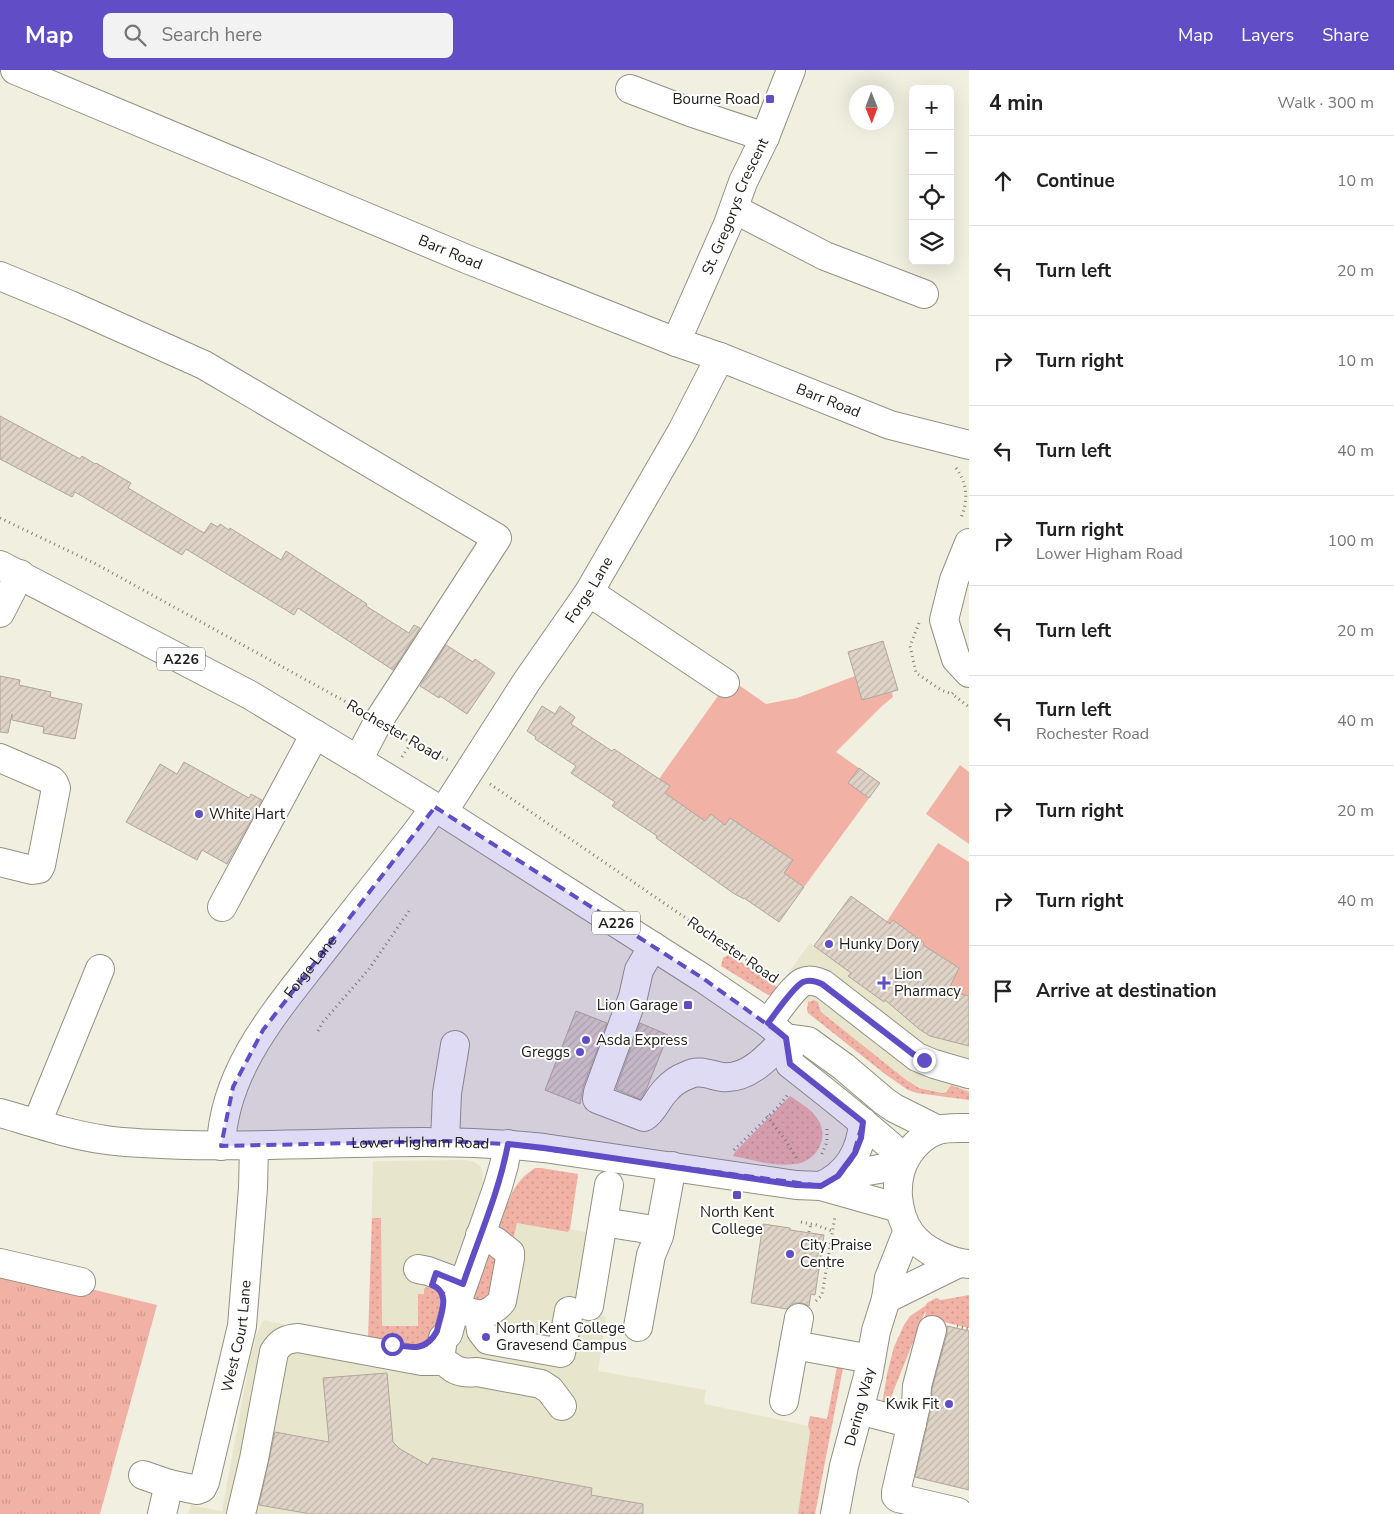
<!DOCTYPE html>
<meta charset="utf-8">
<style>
body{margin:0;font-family:"Nunito Sans",sans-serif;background:#f2f2f2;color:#222}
.controls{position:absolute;right:15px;top:15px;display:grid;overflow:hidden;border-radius:8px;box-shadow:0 5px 20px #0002}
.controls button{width:45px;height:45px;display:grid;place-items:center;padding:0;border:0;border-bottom:1px solid #e0e0e0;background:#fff;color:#222;font:25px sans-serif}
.compass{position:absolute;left:849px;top:15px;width:45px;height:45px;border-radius:50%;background:#fff;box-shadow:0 5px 20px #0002;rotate:179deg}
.stop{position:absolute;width:15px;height:15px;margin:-11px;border:4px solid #614dc6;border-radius:50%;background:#fff}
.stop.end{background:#614dc6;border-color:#fff;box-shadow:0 1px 5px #0008}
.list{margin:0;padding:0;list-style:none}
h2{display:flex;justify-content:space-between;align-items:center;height:65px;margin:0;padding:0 20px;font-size:21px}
h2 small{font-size:16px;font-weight:400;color:#767676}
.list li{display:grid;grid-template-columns:32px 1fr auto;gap:15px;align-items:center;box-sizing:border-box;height:90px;padding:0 20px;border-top:1px solid #e0e0e0}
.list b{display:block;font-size:19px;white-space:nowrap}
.list p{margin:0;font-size:16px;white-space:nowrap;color:#767676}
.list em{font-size:16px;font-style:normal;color:#767676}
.icon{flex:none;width:28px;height:28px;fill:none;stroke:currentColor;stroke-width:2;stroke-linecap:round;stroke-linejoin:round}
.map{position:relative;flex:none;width:969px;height:1444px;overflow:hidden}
header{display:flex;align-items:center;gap:30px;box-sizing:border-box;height:70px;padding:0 25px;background:#614dc6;color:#fff}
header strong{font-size:24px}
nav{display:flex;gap:28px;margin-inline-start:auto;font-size:18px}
.search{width:350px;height:45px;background:#f2f2f2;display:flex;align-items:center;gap:12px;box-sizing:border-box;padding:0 18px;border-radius:8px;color:#767676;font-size:19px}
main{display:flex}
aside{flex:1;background:#fff}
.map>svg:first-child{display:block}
.built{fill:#e8e5cd}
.grass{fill:url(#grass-dots)}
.park{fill:url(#park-tufts)}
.garden{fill:#f2b1a5}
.building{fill:url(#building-hatch);stroke:#b2a69b}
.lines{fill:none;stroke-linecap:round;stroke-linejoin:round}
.minor-casing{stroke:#939182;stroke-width:30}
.major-casing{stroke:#939182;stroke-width:30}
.path{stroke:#817f75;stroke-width:3;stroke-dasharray:1 4;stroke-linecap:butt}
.minor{stroke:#fff;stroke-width:28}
.major{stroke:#fff;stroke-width:28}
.route{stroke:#614dc6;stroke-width:6}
.marked{fill:#614dc6;fill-opacity:0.2;stroke:#614dc6;stroke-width:4;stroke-dasharray:10 6;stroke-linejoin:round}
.poi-dot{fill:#614dc6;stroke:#fff;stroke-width:2}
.labels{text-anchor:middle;stroke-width:4;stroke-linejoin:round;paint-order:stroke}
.shield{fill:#fff;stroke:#64635f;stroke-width:1}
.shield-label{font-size:14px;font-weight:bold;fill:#21201a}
.poi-label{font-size:15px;fill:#21201a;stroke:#fff;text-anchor:start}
.street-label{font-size:15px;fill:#21201a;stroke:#fff}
</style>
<header>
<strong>Map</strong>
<div class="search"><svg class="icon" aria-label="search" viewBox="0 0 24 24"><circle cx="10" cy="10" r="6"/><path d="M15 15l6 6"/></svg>Search here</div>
<nav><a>Map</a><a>Layers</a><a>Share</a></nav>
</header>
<main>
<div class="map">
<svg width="969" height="1444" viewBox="0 0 969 1444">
<defs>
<pattern id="grass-dots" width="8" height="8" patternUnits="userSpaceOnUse" patternTransform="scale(1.25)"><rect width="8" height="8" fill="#f2b1a5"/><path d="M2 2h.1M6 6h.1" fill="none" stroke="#cf988d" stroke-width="1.8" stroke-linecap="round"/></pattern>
<pattern id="park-tufts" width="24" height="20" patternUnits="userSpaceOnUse" patternTransform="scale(1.25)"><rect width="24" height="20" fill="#f2b1a5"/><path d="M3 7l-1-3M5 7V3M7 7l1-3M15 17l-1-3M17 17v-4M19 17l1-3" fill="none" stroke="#cf988d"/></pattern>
<pattern id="building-hatch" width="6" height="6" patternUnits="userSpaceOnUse" patternTransform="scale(1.25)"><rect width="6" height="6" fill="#dfd3c7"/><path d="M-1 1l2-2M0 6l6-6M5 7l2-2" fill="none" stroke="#bfb5aa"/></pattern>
</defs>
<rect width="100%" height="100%" fill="#f1efdf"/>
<!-- built -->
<g class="built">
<polygon points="851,826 869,838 856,855 907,861 924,873 909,896 938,884 959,898 951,914 940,931 943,933 952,921 969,926 969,1022 951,1015 944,1023 918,1017 905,1009 821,942 818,931 813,930 808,932 798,932 780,919 787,905 810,873 814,876"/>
<polygon points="466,1090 474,1092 480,1096 482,1100 483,1111 512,1121 523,1106 535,1098 541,1098 578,1104 570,1159 590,1163 578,1243 606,1247 598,1301 706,1320 704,1332 705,1334 809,1356 810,1362 798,1444 188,1444 191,1435 220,1441 222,1441 250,1289 256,1266 263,1251 266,1250 272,1252 297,1257 369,1267 373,1092 375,1091"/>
</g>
<!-- grass -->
<g class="grass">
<polygon points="728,885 731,885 780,919 773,925 768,925 721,896 723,888"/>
<polygon points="814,930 818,932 821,942 905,1009 919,1018 943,1023 946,1022 951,1015 969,1022 969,1030 917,1023 908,1020 885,1004 808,943 807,940 808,932"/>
<path d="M 790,1026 C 799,1032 811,1039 817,1048 C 831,1067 816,1092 795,1094 C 775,1097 753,1090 733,1086 L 735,1082 Z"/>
<path d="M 535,1098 L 541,1098 L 578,1104 L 570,1159 L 568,1162 L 517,1153 L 513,1170 L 497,1161 C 508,1136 510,1114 535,1098 Z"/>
<path d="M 372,1148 L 381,1148 L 382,1255 L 383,1256 L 418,1256 L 418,1224 L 424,1224 L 424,1219 L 426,1217 C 430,1218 437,1219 439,1224 C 445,1235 434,1269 423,1273 C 411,1278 382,1270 368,1268 Z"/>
<polygon points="490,1181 496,1184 496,1217 484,1231 473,1228"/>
<polygon points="969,1225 969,1258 944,1252 919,1262 926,1243 925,1242 887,1337 882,1335 887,1304 894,1277 904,1255 910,1246 925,1236 927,1233 936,1228 941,1230"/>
<polygon points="838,1291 844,1293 815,1444 798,1444 810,1362 808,1355 810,1346 827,1349"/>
</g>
<!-- park -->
<polygon class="park" points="0,1197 157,1235 100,1444 0,1444"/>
<!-- garden -->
<g class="garden">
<polygon points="855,606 862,630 892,622 893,627 882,636 836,682 880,713 804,817 784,803 777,813 714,763 721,752 711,744 703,755 655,757 673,729 665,723 659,709 730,609 766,634 797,628"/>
<polygon points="960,695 969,702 969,774 926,744"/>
<polygon points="938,773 969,792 969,926 952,922 943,933 940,931 951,914 959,898 939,885 909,896 924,873 907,861 880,862"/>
</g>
<!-- building -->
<g class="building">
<polygon points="0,346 80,389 82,386 95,394 96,393 131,413 128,418 204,463 211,453 218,457 220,454 229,460 230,458 281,490 286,481 367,534 366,536 409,563 414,555 420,558 393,600 298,538 294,545 186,479 182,485 75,422 72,427 0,389"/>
<polygon points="883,571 898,620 862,630 848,582"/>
<polygon points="446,575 473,592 475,589 495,603 467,644 440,626 439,628 420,616"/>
<polygon points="0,606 20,610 19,615 51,622 50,627 82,634 75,669 43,663 44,657 12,650 12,644 8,663 0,662"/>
<polygon points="542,636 555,644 560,636 575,647 571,654 612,681 614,679 670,716 665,723 705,751 711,744 725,755 730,748 793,790 784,803 804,817 779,852 744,828 744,829 733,823 656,768 657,766 612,736 615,732 571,703 576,696 535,669 536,667 527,661"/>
<polygon points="184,692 249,728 251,724 262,730 227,794 202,780 197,790 126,752 160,694 177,704"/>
<polygon points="859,698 880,713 869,728 848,713"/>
<polygon points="851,826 890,854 893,850 924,873 923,875 959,898 948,921 969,926 969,976 930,966 919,959 885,930 884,932 848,906 851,903 814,876"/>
<polygon points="576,941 607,953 583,1017 580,1034 545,1020"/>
<polygon points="640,953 668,965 646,1020 640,1029 616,1019"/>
<polygon points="763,1154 790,1158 790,1160 824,1165 815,1225 811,1224 809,1236 802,1233 794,1233 787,1239 751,1233"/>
<polygon points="947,1256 969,1261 969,1420 915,1407 931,1338 932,1319 947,1264"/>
<polygon points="387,1303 393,1372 400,1379 428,1395 432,1388 592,1418 591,1425 643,1434 643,1444 311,1444 259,1435 275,1362 329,1372 323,1308"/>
</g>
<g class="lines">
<defs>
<g id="minor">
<path id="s1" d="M 15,0 L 469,190 L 676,272 L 720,287 L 890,355 L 969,375"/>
<polyline points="630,19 690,42 765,67"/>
<polyline points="734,139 825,186 924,224"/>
<polyline points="0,206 70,235 204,295 497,468 379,650 358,690"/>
<path id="s2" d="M 676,272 L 728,154 L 743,112 L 765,67 L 791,0"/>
<polyline points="969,473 954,510 944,550 956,589 969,603"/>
<polyline points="589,522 725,613"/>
<polyline points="0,543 20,504"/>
<polyline points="0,688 51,710 54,713 56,718 41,795 39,799 32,800 0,792"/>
<path id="s3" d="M 443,742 L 527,611 L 589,522 L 682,361 L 720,287"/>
<polyline points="222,837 315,664"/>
<path d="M 653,876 L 639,900 L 633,927 L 598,1022 L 597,1029 L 644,1047 C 654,1041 657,1029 666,1020 C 671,1014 680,1008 688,1005 C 699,999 710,1005 722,1007 C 748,1010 769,986 786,968"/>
<path d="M 768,953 C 776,943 792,918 803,912 C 810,909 816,911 823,914 L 917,987 L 934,994 L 969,1004"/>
<path id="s4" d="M 0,1043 C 35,1053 70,1065 106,1070 C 134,1074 162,1074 189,1075 C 308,1078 426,1065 544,1078 L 796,1115 L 821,1116 L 899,1138"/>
<polyline points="37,1053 100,899"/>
<polyline points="445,1071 447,1023 455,975"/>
<path id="s5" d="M 221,1076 C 224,999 277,940 321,883 C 353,843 384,803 416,763 L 435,737"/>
<polyline points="839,1106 902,1095"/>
<path d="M 821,1116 C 848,1104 861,1082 863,1052"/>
<polyline points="603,1152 660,1161"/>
<polyline points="0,1193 81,1212"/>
<polyline points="418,1199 428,1201 463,1214"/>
<polyline points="886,1229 959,1193"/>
<polyline points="589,1236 609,1115"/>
<path d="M 463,1240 C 475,1244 482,1247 492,1240 C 497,1237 499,1235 502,1231 L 510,1188 L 510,1183 L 495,1171 L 480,1165"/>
<polyline points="479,1245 481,1261 488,1270 561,1283 569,1241"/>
<polyline points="799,1248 794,1275 871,1289"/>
<polyline points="638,1257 651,1185 659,1166 672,1096"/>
<polyline points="932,1260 917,1316 916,1335 896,1422 896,1426 898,1428 958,1442"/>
<polyline points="441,1283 443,1268 448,1264 455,1238 498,1116 504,1095 508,1074"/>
<path d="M 450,1296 C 458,1303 467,1303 477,1302 L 541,1314 L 550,1320 L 562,1336"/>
<polyline points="784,1331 794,1275"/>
<polyline points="859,1340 912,1354"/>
<polyline points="143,1405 169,1414"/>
<path id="s6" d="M 162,1444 L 169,1414 L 197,1420 L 202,1418 L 205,1412 L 242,1256 L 253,1118 L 254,1076"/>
<path d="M 241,1444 L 254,1389 L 274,1282 C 280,1272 286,1269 298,1268 L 422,1291 L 441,1291"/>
<path id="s7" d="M 835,1444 L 844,1396 L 868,1306 L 876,1261 L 886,1229 L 889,1208 L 908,1160"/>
</g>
<g id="major">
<polyline points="0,495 250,625 358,690 443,742 704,909 768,953 786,968 808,971 844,997 884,1031 894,1038 938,1060"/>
<path d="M 786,968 L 790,994 C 829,1025 868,1055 905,1089"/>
<path d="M 969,1058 C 959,1058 948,1057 938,1060 C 926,1064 916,1073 909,1083 C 900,1096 897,1111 898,1127 C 901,1156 913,1174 940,1186 C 949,1190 958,1194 969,1194"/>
</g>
</defs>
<!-- minor casing -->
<use href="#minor" class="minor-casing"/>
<!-- major casing -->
<use href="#major" class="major-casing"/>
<!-- path -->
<g class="path">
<path d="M 956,398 C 968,414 968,431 961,448"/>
<polyline points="0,448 96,494 357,638"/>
<polyline points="919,553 910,576 916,603 941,620 952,624"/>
<polyline points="953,623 952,624 969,637"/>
<polyline points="398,664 411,673 448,690"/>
<polyline points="402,687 411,673"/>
<polyline points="490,714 772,907"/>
<polyline points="318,961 323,952 369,899 409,841"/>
<polyline points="767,1046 786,1071 797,1089"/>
<polyline points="734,1080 778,1037 789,1023"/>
<polyline points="822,1084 827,1072 827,1056"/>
<polyline points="801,1152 816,1155 832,1161"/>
<polyline points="809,1162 811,1154"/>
<polyline points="816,1231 822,1225 835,1146"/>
<polyline points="957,1256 969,1259"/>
</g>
<!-- minor -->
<use href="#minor" class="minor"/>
<!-- major -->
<use href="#major" class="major"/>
</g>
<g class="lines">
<!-- route -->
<path class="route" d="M 392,1274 C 411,1278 426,1282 437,1261 C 440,1246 452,1223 432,1215 L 436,1203 L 463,1214 C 479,1167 499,1122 508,1074 L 544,1078 L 796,1115 L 821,1116 L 838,1106 L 855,1083 L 861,1068 L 863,1052 L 790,994 L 786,968 L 768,953 C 776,943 793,917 803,912 C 810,909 816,911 822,914 L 913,984 L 924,990"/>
</g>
<!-- marked area -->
<path class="marked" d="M 435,737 L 704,909 L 786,968 L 790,994 L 863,1052 L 852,1089 L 839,1106 L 821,1116 L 508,1074 L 445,1071 L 221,1076 L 233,1017 L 263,960 Z"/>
<!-- markers -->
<g class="poi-dot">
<rect x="765" y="24" width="10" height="10" rx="2.5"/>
<circle cx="199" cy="744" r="5"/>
<circle cx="829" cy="874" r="5"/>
<path d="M881.5 905.5h5v5h5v5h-5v5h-5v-5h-5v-5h5z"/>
<rect x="683" y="930" width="10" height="10" rx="2.5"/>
<circle cx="586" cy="970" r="5"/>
<circle cx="580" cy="982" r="5"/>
<rect x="732" y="1120" width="10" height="10" rx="2.5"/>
<circle cx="790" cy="1184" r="5"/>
<circle cx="486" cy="1267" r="5"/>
<circle cx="949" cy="1334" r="5"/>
</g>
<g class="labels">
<!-- shield labels -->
<g class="shield">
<rect x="157" y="577.5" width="48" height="23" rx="4"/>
<rect x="592" y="841.5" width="48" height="23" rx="4"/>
</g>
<g class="shield-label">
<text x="181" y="594">A226</text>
<text x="616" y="858">A226</text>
</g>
<!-- poi labels -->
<g class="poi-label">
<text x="760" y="34" text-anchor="end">Bourne Road</text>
<text x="209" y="749">White Hart</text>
<text x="839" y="879">Hunky Dory</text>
<text x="894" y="909">Lion<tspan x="894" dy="17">Pharmacy</tspan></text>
<text x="678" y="940" text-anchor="end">Lion Garage</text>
<text x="596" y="975">Asda Express</text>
<text x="570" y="987" text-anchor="end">Greggs</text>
<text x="737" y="1147" text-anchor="middle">North Kent<tspan x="737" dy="17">College</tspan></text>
<text x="800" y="1180">City Praise<tspan x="800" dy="17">Centre</tspan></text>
<text x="496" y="1263">North Kent College<tspan x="496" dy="17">Gravesend Campus</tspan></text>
<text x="939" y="1339" text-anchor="end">Kwik Fit</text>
</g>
<!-- street labels -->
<g class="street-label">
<text dy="5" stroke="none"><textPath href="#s2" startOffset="148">St. Gregorys Crescent</textPath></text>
<text dy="5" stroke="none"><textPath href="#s1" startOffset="472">Barr Road</textPath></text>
<text dy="5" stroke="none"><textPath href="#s1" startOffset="878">Barr Road</textPath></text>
<text dy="5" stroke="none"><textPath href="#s3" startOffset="266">Forge Lane</textPath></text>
<text transform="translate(394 660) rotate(30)" y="5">Rochester Road</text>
<text transform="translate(733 880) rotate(34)" y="5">Rochester Road</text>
<text dy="5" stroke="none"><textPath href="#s5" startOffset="204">Forge Lane</textPath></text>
<text dy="5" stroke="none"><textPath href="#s4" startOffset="424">Lower Higham Road</textPath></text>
<text dy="5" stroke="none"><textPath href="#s6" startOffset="221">West Court Lane</textPath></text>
<text dy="5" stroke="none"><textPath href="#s7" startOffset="110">Dering Way</textPath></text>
</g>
</g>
</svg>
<div class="controls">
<button>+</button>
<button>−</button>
<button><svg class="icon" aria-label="locate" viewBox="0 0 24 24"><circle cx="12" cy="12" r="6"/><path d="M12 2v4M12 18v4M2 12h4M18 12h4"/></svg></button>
<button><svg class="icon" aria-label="layers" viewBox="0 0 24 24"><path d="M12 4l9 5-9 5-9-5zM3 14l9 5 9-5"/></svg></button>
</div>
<svg class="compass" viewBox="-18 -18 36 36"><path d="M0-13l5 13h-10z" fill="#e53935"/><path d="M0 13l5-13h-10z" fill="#767676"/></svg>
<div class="stop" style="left:392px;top:1274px"></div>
<div class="stop end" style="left:924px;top:990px"></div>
</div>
<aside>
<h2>4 min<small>Walk · 300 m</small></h2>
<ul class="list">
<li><svg class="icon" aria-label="ahead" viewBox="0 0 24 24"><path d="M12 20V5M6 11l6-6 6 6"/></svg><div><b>Continue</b></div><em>10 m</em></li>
<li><svg class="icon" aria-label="left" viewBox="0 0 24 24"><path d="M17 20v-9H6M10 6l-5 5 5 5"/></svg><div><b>Turn left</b></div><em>20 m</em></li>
<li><svg class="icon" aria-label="right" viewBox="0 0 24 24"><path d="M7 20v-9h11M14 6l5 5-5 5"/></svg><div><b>Turn right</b></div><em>10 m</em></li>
<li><svg class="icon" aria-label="left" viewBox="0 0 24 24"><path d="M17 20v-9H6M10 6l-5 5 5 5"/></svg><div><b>Turn left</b></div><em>40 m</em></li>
<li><svg class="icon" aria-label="right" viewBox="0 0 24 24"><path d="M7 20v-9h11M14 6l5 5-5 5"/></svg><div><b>Turn right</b><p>Lower Higham Road</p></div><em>100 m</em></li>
<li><svg class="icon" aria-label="left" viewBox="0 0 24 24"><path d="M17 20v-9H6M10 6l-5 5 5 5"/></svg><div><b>Turn left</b></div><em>20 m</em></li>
<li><svg class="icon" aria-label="left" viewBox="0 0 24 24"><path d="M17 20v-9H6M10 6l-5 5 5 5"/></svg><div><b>Turn left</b><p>Rochester Road</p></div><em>40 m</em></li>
<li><svg class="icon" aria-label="right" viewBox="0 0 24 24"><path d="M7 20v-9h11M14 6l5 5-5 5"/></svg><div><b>Turn right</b></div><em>20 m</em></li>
<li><svg class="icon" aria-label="right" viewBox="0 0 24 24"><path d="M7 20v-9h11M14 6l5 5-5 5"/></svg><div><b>Turn right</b></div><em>40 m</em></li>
<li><svg class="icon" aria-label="arrive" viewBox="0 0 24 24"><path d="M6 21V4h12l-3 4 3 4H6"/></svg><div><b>Arrive at destination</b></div></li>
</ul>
</aside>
</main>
